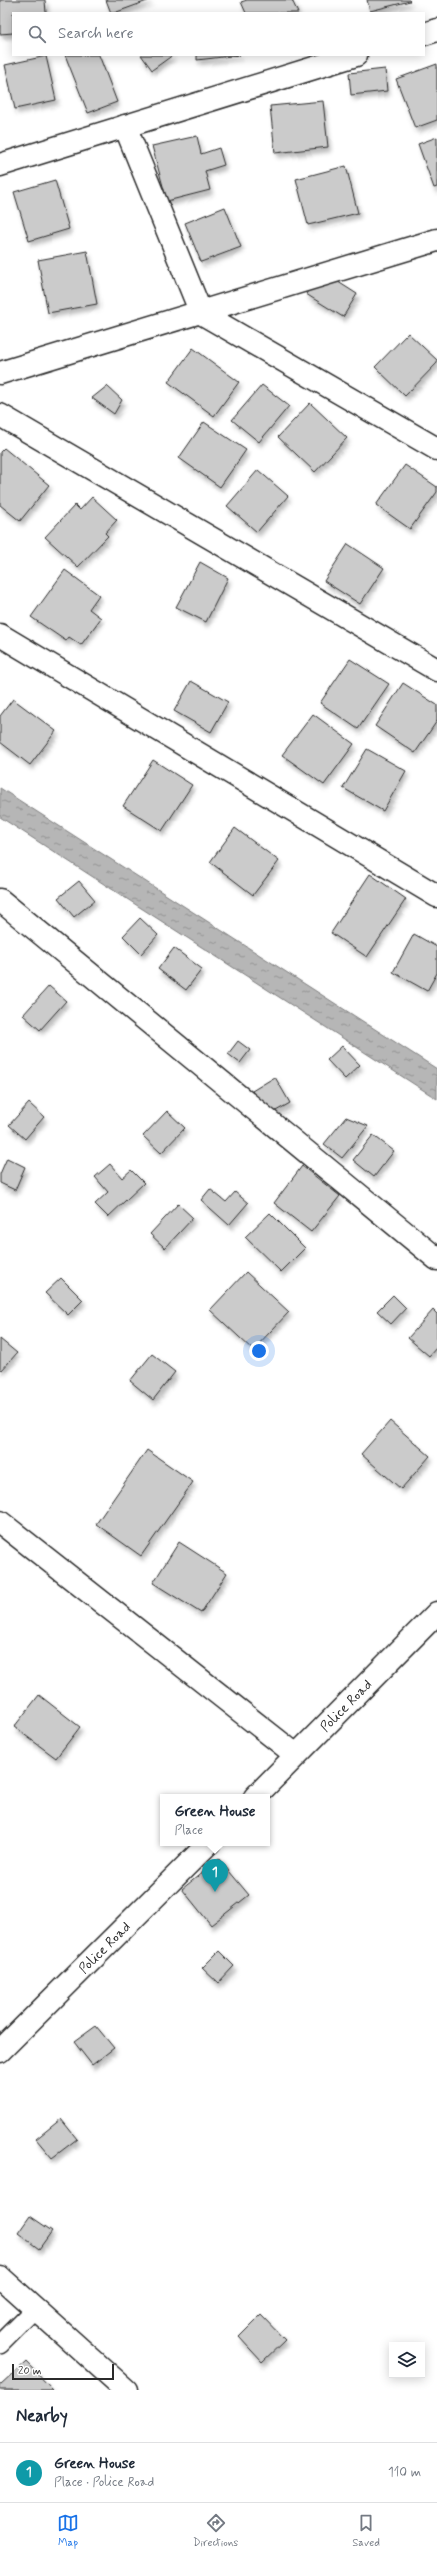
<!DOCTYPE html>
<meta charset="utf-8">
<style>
body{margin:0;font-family:Mynerve,sans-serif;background:#f6f6f7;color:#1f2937}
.controls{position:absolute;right:12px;bottom:12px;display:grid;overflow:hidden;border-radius:0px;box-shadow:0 2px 10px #0003}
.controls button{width:36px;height:36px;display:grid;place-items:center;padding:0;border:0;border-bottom:1px solid #e0e1e3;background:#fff;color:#1f2937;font:20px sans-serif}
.scale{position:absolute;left:12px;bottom:10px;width:102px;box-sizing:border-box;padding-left:4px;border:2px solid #2b2b2b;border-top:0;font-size:11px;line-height:14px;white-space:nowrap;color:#2b2b2b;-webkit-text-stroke:3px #fff;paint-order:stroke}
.you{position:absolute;left:259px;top:1351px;width:14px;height:14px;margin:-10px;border:3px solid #fff;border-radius:50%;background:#1a73e8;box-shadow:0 0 0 6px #1a73e833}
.badge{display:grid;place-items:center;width:26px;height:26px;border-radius:50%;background:#1a73e8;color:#fff;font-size:13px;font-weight:700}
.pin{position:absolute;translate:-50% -33px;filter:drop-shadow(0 1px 2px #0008)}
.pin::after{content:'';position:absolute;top:21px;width:14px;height:12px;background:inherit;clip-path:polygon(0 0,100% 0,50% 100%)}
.popup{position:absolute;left:160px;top:1794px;width:110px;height:52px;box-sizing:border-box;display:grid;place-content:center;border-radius:0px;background:#fff;filter:drop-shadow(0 1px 3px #0005);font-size:13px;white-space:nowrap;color:#747a83}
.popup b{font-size:15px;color:#1f2937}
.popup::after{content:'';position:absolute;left:50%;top:100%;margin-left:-8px;border:8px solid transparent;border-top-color:#fff}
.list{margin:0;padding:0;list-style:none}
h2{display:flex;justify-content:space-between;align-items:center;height:52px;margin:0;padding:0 16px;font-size:17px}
h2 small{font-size:13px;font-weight:400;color:#747a83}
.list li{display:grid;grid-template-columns:26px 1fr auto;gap:12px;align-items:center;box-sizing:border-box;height:60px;padding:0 16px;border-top:1px solid #e0e1e3}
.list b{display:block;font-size:15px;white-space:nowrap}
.list p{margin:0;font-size:13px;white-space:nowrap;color:#747a83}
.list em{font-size:13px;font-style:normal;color:#747a83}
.icon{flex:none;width:22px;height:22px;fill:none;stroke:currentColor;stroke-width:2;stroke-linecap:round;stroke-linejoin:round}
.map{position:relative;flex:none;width:437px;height:2390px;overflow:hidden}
.search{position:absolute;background:#fff;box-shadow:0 2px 10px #0003;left:12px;right:12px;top:12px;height:44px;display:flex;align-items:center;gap:10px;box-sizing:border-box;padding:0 14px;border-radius:0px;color:#747a83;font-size:15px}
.sheet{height:112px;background:#fff}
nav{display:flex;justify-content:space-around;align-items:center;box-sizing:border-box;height:56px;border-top:1px solid #e0e1e3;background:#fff;font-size:11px;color:#747a83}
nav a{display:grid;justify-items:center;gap:2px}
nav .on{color:#1a73e8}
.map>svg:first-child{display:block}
.water{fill:url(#water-ripples);stroke:#7e7e7e}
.building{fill:#cbcbcb;stroke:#2b2b2b;filter:url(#shadow)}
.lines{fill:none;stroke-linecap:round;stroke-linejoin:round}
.lane-casing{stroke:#2b2b2b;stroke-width:20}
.street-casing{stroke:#2b2b2b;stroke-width:25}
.lane{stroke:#fff;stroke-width:17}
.street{stroke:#fff;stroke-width:22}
.labels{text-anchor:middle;stroke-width:4;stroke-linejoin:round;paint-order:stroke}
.street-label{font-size:14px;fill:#2b2b2b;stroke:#fff}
</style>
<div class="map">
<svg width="437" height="2390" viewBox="0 0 437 2390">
<defs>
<pattern id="water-ripples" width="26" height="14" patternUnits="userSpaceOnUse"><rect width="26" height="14" fill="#b6b6b6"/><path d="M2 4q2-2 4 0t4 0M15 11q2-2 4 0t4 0" fill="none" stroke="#949494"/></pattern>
<filter id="shadow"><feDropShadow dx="2.5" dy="4.5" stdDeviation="2" flood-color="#0004"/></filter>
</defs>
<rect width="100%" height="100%" fill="#fff"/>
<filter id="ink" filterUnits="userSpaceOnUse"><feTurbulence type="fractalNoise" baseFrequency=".025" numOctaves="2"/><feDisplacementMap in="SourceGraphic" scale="8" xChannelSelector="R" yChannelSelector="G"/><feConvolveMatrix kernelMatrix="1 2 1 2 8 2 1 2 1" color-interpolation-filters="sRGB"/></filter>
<g filter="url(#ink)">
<!-- water -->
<polygon class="water" points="0,788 437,1069 437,1099 0,817"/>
<!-- building -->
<g class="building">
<polygon points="0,0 45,0 46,13 13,13 13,33 0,34"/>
<polygon points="106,0 150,0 114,13 111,13"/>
<polygon points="247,0 292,0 298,13 246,13 241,2"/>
<polygon points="367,0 409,0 410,1 370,11"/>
<polygon points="65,55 99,55 117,102 88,113"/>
<polygon points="141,55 173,55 152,70"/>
<polygon points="197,55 240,55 197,60"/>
<polygon points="46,56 56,100 15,109 5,65"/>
<polygon points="437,64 437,120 415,128 396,79"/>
<polygon points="385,69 387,91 351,95 349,73"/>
<polygon points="323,101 328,147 275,153 270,106"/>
<polygon points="197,136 201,154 219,148 224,165 205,171 210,190 167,201 152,146"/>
<polygon points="437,137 437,187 434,188 418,144"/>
<polygon points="346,166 358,213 308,225 296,179"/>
<polygon points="55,180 69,229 29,241 14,192"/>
<polygon points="225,207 241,247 201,262 185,223"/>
<polygon points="87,251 97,304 48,313 38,260"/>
<polygon points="321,271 357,294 343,317 306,294"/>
<polygon points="408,333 437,360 437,363 405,396 375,367"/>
<polygon points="193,348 239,382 214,416 168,382"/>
<polygon points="262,385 289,406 259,442 232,420"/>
<polygon points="107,386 122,400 114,414 92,398"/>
<polygon points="310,403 347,438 315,472 278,437"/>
<polygon points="204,422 246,450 220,487 179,458"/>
<polygon points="4,448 49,485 20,521 0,505 0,452"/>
<polygon points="405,465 437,487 437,492 410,529 376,505"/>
<polygon points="258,470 288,496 257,532 227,506"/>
<polygon points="92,497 117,520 105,533 108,536 78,567 45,537 75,505 80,510"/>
<polygon points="348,544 384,568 360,604 324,581"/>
<polygon points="200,562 228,578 206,622 176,607"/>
<polygon points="65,570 99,595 89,609 101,618 81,645 69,637 66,641 31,617"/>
<polygon points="350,659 389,684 358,729 320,703"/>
<polygon points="191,681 228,702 211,732 174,711"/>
<polygon points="403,683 437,705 437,721 415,753 375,726"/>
<polygon points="13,699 56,731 30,765 0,742 0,716"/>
<polygon points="313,714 354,744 324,785 282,755"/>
<polygon points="367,749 406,771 383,811 343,788"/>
<polygon points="153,760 192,785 162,831 123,806"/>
<polygon points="235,828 279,861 253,895 210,862"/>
<polygon points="370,874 406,899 367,957 331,933"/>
<polygon points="79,881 95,900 74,917 58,898"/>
<polygon points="140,918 158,935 141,954 123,936"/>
<polygon points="414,934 437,947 437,973 427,991 393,972"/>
<polygon points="174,948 202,969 186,990 158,969"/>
<polygon points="49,986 66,1001 40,1030 23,1015"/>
<polygon points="238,1041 250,1050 240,1063 228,1054"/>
<polygon points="342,1046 360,1065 345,1079 327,1060"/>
<polygon points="275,1077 290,1103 267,1116 252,1091"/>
<polygon points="29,1103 44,1117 25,1139 9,1125"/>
<polygon points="167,1111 185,1128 161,1153 143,1136"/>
<polygon points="346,1117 368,1126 342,1158 324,1144"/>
<polygon points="373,1135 394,1151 374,1177 353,1160"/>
<polygon points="7,1158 25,1167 15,1190 0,1183 0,1174"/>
<polygon points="110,1164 122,1178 131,1170 144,1183 108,1217 95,1204 108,1192 95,1177"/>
<polygon points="302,1166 340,1196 311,1232 274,1203"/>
<polygon points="210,1189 226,1202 235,1192 248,1203 229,1225 201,1200"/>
<polygon points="178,1204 193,1218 165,1248 150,1234"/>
<polygon points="270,1213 305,1248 281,1272 245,1237"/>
<polygon points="246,1272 289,1312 253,1350 210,1310"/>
<polygon points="61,1278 83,1300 68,1315 45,1293"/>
<polygon points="393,1295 406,1308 391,1324 377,1311"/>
<polygon points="433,1310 437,1314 437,1347 429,1356 408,1338"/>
<polygon points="0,1339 17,1353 2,1370 0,1368"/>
<polygon points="152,1354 175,1372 153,1400 130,1381"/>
<polygon points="390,1421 430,1456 401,1489 361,1454"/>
<polygon points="147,1450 193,1482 141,1556 96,1524"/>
<polygon points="179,1542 227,1573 201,1613 153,1583"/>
<polygon points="39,1695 80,1727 56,1758 14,1727"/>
<polygon points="219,1859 249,1895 211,1925 182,1889"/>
<polygon points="219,1951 234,1966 218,1983 202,1968"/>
<polygon points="96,2026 114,2048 92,2065 74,2042"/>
<polygon points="61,2119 77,2139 52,2158 36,2139"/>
<polygon points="30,2216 52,2231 39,2249 18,2233"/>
<polygon points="261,2315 285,2340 262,2362 239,2337"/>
<polygon points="26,2362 53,2390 0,2390 0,2386"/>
</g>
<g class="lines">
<defs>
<polyline id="lane" points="0,2344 36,2308"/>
<g id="street">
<polyline points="424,34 437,30"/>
<polyline points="125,126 201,313 437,449"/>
<polyline points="0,165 356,55"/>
<polyline points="0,373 437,240"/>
<polyline points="0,415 437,670"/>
<polyline points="0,635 437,896"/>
<polyline points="0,900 437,1259"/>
<polyline points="0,1522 296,1755"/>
<path id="s1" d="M 255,1797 L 437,1613"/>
<path id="s2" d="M 0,2051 L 209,1843"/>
<polyline points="0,2277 126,2390"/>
</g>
</defs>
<!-- lane casing -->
<use href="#lane" class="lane-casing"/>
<!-- street casing -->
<use href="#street" class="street-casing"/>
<!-- lane -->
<use href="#lane" class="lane"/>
<!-- street -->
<use href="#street" class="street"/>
</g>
</g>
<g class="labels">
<!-- street labels -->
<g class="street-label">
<text dy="5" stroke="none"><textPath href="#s1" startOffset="129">Police Road</textPath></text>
<text dy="5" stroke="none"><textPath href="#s2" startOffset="147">Police Road</textPath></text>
</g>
</g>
</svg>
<div class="controls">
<button><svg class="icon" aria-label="layers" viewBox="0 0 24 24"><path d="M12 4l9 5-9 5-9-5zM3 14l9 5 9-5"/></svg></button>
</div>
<div class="scale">20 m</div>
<div class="you"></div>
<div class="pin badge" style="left:215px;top:1892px;background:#0f9aa8">1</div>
<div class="popup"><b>Green House</b>Place</div>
<div class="search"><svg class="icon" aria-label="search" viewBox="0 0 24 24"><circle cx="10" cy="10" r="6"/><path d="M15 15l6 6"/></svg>Search here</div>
</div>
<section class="sheet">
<h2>Nearby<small></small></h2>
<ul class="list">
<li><span class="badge" style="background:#0f9aa8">1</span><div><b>Green House</b><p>Place · Police Road</p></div><em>110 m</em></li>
</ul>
</section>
<nav>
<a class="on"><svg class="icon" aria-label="map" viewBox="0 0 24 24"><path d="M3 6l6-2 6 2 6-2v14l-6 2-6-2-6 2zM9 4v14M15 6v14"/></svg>Map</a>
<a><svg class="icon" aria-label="directions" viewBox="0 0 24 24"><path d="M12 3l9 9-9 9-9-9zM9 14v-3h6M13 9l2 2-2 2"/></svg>Directions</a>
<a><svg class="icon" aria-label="saved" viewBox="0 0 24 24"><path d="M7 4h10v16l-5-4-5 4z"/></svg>Saved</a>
</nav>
